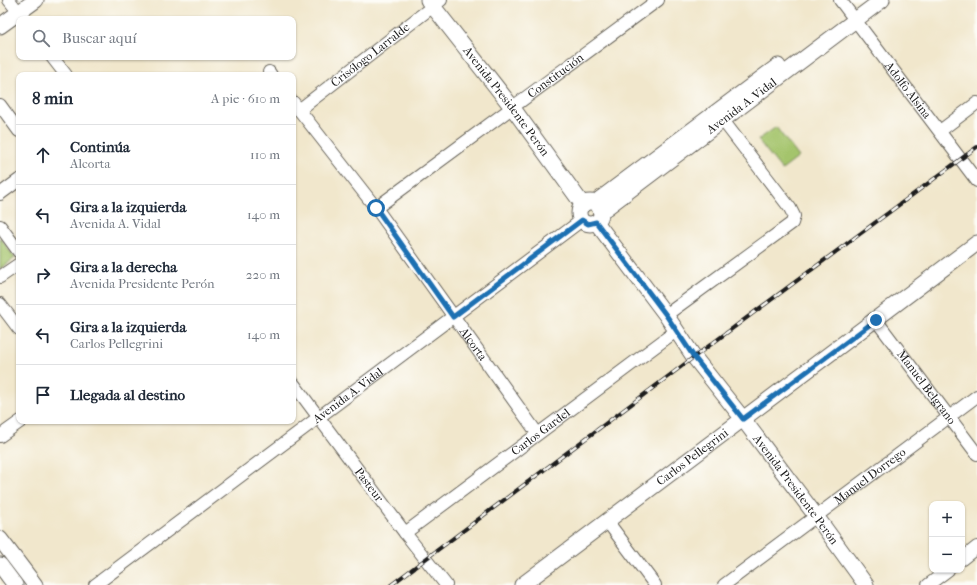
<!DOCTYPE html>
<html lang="es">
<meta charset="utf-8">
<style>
body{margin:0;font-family:"IM FELL French Canon",serif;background:#f6f6f7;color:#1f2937}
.controls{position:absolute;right:12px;bottom:12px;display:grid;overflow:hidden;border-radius:8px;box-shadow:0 1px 3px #0004}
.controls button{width:36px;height:36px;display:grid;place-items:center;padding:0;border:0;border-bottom:1px solid #e0e1e3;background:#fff;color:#1f2937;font:20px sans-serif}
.stop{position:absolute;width:12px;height:12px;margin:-9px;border:3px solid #1f6fb2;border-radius:50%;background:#fff}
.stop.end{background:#1f6fb2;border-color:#fff;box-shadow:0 1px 4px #0008}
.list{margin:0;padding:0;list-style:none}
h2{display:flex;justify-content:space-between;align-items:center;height:52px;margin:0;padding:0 16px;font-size:17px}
h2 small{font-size:13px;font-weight:400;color:#747a83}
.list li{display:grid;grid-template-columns:26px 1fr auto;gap:12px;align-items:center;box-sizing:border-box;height:60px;padding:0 16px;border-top:1px solid #e0e1e3}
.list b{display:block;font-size:15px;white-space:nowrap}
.list p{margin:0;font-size:13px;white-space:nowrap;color:#747a83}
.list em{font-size:13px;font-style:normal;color:#747a83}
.icon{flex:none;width:22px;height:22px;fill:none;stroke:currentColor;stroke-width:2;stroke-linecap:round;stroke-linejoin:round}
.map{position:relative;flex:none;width:977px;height:585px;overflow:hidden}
.search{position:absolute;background:#fff;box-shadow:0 1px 3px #0004;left:16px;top:16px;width:280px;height:44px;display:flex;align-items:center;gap:10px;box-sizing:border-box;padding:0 14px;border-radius:8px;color:#747a83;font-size:15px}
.panel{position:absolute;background:#fff;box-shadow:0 1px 3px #0004;left:16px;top:72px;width:280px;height:352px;border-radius:8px}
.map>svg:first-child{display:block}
.green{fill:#a4c46c;stroke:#607044}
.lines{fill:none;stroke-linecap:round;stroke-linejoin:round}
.minor-casing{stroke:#67635a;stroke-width:14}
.major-casing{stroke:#67635a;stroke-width:17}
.minor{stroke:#fff;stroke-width:12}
.major{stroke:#fff;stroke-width:15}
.rail-casing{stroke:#1c1c1c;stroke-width:4}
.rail{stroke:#fdfcf7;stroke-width:2.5;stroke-dasharray:8;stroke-linecap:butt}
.route{stroke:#1f6fb2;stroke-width:5}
.labels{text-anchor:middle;stroke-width:3;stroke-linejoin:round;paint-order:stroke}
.street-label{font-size:12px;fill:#1c1c1c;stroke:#fdfcf7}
</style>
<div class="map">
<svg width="977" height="585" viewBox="0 0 977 585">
<rect width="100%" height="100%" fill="#fdfcf7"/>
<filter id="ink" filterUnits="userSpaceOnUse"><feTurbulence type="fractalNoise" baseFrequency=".025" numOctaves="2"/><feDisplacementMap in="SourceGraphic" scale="8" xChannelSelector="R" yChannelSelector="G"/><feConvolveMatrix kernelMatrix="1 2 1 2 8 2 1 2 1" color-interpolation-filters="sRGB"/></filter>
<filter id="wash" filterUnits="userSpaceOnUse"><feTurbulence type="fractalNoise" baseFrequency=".012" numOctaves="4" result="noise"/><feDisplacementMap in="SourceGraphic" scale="16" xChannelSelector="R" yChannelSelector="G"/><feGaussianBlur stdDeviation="0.9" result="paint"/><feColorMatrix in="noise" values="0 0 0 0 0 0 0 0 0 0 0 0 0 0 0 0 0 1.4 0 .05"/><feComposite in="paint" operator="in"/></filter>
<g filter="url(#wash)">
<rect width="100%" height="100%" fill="#f1e7cc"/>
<!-- green -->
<g class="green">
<polygon points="776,127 799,157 782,170 758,140"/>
<polygon points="0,237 15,258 0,269"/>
</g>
</g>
<g filter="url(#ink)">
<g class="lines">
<defs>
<g id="minor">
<polyline points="9,0 24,19"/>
<path id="s1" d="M 840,0 L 977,181"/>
<polyline points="52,57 66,75"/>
<polyline points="269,72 271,75"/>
<path id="s2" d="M 293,102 L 376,208 L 537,433"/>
<polyline points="0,105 19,131"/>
<path id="s3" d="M 299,110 L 441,0"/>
<polyline points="940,131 977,103"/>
<polyline points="0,194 19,180"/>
<path id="s4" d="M 376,208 L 658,0"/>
<polyline points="0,226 19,252"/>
<polyline points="0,277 19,264"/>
<polyline points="0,304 19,329"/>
<polyline points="666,315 792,223 794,216 790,208 718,114"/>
<path id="s5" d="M 876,320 L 977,454"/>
<path id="s6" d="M 293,383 L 405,533 L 446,585"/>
<polyline points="0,436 21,421"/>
<polyline points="607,521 655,585"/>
<path id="s7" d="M 405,533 L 676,331"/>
<polyline points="962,559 977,547"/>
<path id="s8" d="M 95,585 L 582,220"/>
<path id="s9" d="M 724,585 L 977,396"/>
<polyline points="928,585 948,570"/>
</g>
<g id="major">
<path id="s10" d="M 428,0 L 512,107 L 583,205"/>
<polyline points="0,26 36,0"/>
<circle cx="590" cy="213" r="11"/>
<polyline points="596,204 600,199 778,66"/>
<path id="s11" d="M 600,210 L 606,208 L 882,0"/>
<path id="s12" d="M 596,222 L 666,315 L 694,357 L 743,419 L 816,516 L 866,585"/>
<polyline points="0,539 35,585"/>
<polyline points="0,565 15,585"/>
<path id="s13" d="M 522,585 L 977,243"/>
</g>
</defs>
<!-- minor casing -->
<use href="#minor" class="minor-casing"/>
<!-- major casing -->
<use href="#major" class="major-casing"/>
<!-- minor -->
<use href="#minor" class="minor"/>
<!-- major -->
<use href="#major" class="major"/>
<defs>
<polyline id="rail" points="391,585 694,357 977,147"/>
</defs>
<!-- rail casing -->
<use href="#rail" class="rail-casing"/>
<!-- rail -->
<use href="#rail" class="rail"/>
</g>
</g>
<g class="lines" filter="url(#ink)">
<!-- route -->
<polyline class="route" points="376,208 453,317 582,220 588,224 596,222 666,315 694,357 743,419 876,320"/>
</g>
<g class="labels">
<!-- street labels -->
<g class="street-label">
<text dy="4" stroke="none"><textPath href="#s3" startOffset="90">Crisólogo Larralde</textPath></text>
<text dy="4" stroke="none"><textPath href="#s4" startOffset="223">Constitución</textPath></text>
<text dy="4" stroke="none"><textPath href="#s1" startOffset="113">Adolfo Alsina</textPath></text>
<text dy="4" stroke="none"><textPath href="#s10" startOffset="128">Avenida Presidente Perón</textPath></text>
<text dy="4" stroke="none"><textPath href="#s11" startOffset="176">Avenida A. Vidal</textPath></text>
<text dy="4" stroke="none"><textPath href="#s2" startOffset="302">Alcorta</textPath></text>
<text dy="4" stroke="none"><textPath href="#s5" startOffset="84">Manuel Belgrano</textPath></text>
<text dy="4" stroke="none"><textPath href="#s8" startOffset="316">Avenida A. Vidal</textPath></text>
<text dy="4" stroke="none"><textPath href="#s7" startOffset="169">Carlos Gardel</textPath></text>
<text dy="4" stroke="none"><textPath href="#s13" startOffset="213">Carlos Pellegrini</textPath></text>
<text dy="4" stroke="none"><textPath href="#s9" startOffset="182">Manuel Dorrego</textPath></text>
<text dy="4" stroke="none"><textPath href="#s6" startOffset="127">Pasteur</textPath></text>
<text dy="4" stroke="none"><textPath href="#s12" startOffset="334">Avenida Presidente Perón</textPath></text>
</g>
</g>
</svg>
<div class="controls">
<button>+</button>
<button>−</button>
</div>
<div class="stop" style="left:376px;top:208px"></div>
<div class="stop end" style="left:876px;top:320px"></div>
<div class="search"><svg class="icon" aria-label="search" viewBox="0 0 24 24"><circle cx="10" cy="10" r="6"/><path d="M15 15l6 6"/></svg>Buscar aquí</div>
<section class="panel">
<h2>8 min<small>A pie · 610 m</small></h2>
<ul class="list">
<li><svg class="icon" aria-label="ahead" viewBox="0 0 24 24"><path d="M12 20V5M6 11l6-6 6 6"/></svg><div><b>Continúa</b><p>Alcorta</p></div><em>110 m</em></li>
<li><svg class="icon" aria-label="left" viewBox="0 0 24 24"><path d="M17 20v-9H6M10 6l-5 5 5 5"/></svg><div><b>Gira a la izquierda</b><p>Avenida A. Vidal</p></div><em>140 m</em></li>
<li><svg class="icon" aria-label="right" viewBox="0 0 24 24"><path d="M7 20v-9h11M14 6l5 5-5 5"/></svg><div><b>Gira a la derecha</b><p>Avenida Presidente Perón</p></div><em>220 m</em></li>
<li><svg class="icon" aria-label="left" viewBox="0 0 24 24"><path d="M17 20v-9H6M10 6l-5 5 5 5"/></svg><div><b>Gira a la izquierda</b><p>Carlos Pellegrini</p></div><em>140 m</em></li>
<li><svg class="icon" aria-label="arrive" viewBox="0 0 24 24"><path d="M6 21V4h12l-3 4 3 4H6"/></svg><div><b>Llegada al destino</b></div></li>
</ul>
</section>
</div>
